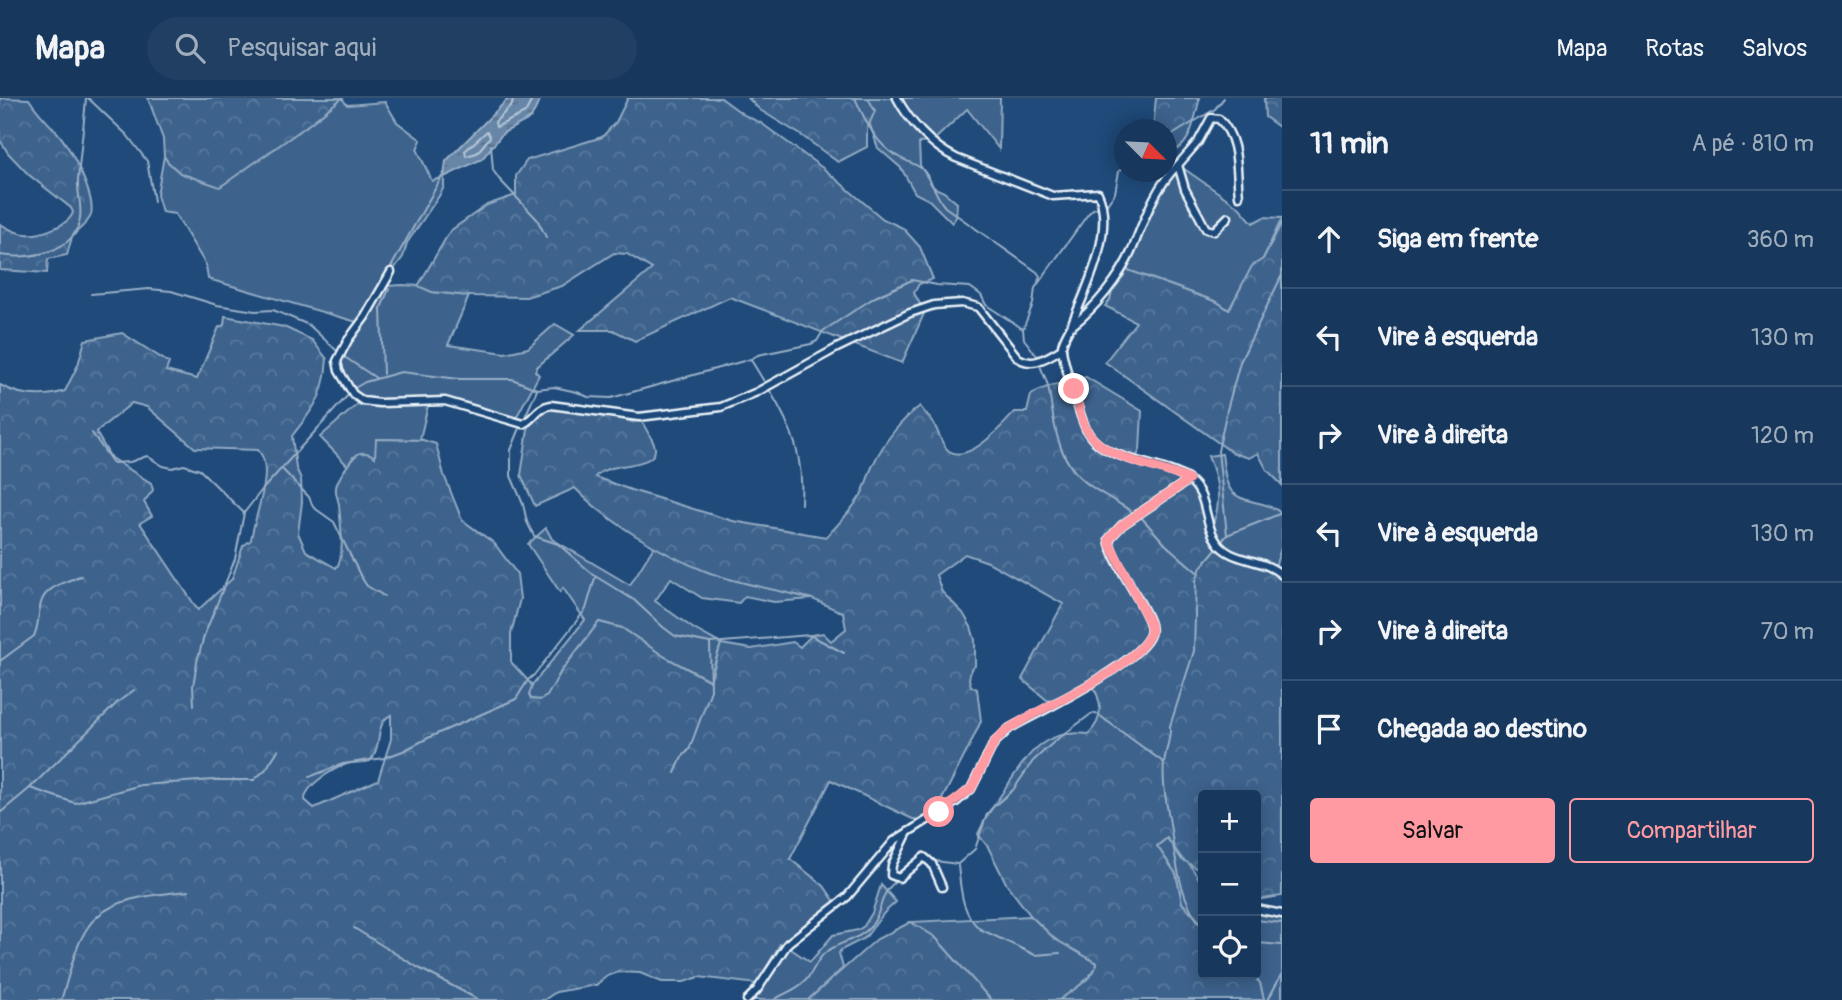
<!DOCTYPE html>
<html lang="pt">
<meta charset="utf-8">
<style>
body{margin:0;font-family:Pangolin,sans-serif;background:#203f62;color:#f1f3f6}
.controls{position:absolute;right:21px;bottom:21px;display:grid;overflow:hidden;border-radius:7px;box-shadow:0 4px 18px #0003}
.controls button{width:63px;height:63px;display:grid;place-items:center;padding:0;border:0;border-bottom:2px solid #365272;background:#17385c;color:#f1f3f6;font:35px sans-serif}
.compass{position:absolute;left:1114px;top:21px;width:63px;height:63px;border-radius:50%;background:#17385c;box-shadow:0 4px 18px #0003;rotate:114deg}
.stop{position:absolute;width:21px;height:21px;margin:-16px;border:5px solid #ff9aa2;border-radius:50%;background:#fff}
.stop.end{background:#ff9aa2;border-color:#fff;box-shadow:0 2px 7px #0008}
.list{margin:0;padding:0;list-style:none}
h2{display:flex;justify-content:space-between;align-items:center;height:91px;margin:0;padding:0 28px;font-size:30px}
h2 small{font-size:23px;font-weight:400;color:#9eacbb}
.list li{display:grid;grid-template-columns:46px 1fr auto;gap:21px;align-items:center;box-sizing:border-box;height:98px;padding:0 28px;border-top:2px solid #365272}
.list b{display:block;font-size:26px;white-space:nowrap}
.list em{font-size:23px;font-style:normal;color:#9eacbb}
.actions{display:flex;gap:14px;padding:21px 28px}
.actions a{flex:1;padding:16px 0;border:2px solid #ff9aa2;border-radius:7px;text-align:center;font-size:24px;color:#ff9aa2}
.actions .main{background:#ff9aa2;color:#111}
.icon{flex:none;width:38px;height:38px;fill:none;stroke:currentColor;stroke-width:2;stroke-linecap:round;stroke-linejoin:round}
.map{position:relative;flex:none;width:1282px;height:902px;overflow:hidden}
header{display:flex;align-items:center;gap:42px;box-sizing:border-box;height:98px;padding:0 35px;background:#17385c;border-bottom:2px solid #365272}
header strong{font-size:33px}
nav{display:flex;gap:38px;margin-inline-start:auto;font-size:24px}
.search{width:490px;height:63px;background:#203f62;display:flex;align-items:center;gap:18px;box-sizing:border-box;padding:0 24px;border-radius:38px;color:#9eacbb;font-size:26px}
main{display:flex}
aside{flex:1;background:#17385c}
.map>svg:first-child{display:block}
.grass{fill:#3c628c;stroke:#92aac2;stroke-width:2}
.forest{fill:url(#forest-crowns);stroke:#92aac2;stroke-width:2;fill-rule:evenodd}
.water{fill:url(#water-ripples);stroke:#9ab0c7;stroke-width:2}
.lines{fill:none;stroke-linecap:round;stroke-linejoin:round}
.shore{stroke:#b4c6d8;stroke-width:2}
.stream{stroke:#9ab0c7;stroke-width:2}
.minor-casing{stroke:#e8f1f8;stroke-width:11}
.minor{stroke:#1f4a7a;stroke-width:6}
.route{stroke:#ff9aa2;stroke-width:9}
</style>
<header>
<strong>Mapa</strong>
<div class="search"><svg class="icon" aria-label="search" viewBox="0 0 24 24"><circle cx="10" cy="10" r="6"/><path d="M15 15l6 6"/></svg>Pesquisar aqui</div>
<nav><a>Mapa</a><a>Rotas</a><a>Salvos</a></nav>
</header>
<main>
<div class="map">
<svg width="1282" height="902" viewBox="0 0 1282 902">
<defs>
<pattern id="forest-crowns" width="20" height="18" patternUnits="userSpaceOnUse" patternTransform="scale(1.75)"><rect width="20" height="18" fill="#3c628c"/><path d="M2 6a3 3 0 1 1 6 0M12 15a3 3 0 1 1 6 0" fill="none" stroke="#58799d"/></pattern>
<pattern id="water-ripples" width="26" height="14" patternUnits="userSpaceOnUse" patternTransform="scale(1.75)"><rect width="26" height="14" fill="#6685a7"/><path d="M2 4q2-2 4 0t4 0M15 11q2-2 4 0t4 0" fill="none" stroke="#596d82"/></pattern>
</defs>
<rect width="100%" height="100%" fill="#1f4a7a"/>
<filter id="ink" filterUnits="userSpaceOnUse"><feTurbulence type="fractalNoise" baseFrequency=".0143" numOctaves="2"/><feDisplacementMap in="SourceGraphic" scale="14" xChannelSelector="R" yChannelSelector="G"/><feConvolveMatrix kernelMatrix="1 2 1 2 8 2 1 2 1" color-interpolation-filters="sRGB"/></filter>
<g filter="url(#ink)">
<!-- grass -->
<g class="grass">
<polygon points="342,0 347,7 385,4 397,24 421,42 417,51 432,83 444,79 444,89 439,98 407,145 403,159 366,208 357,224 208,181 206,167 175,116 162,114 157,97 164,58 168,64 304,30"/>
<polygon points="868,0 1000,0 999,51 967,11 932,44 919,45 920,67 933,89 944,94 957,105 956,119 952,125 929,102 915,95 901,70 878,50 869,24 875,13"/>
<polygon points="1180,68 1239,109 1253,125 1264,119 1282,120 1263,161 1252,169 1229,212 1217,204 1125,171 1131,164 1153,108"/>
<polygon points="402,187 422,188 432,194 469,198 448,247 505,255 528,250 555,226 574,237 537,269 535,273 539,277 516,320 487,316 429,303 420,341 423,342 377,341 376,359 353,359 348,368 320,339 359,305 343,290 335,267 387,188"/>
<path d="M 1222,356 C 1224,367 1224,380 1229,389 C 1239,408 1265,400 1282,416 L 1282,447 L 1273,475 L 1223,447 L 1210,432 C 1223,406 1219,384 1208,358 Z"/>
<path d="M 546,430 L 552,441 L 630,487 L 655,447 C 704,477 758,487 812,501 L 774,504 L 745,498 L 739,505 L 702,500 L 671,480 L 655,503 L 694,531 L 721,546 L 713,570 L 711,583 L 665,559 L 622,530 L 599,524 L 561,573 L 547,599 L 540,602 L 531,601 L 529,597 L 532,587 L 585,522 L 563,490 L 560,494 L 528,446 Z"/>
<polygon points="1167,740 1182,762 1188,764 1203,787 1203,827 1182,805 1176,776 1157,748"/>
<polygon points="881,787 896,804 884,815 865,840 841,852 839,855 843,870 808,902 749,902 750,893 757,886 780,846 782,845 810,864 833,837 858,832 864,828 872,815"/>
<polygon points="1256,815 1282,819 1282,902 1264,902 1260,885 1251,876 1256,876"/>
<path d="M 1031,818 L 1055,841 L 1097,865 C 1096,875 1068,900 1058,902 C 1042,902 1008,902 991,902 L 935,839 L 911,824 Z"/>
</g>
<!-- forest -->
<g class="forest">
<path d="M 0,0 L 29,1 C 37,14 46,23 57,34 C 70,49 96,98 91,117 C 88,126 79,130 74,137 C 70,142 69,151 67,157 L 48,161 L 47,175 L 0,172 L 0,126 C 8,130 17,136 26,136 C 39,138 70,127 73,114 L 71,110 L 29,77 L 8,55 L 0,42 Z"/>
<polygon points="148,0 342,0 304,30 220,89 180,75 168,64 164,58 163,41"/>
<polygon points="628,0 721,0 744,17 761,25 824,71 883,121 903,130 920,149 933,181 919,186 914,195 920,206 927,209 902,265 730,199 635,243 613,232 580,232 652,171 627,156 614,155 562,188 526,199 469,198 432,194 418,188 450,133 487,107 516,97 516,78 527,62 602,39 616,24"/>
<polygon points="748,0 868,0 875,13 867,31 867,49 838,64 801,37 760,12"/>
<path d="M 1156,0 L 1200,0 C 1194,19 1192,53 1167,54 L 1167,32 L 1153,31 Z"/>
<polygon points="1264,0 1282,0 1282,31 1265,19"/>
<polygon points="1282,124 1282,387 1267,372 1258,355 1249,360 1233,355 1105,264 1136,224 1105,208 1110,202 1114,184 1125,171 1217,204 1229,212 1252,168 1263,161"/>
<path d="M 225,218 L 284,229 L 312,242 L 327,261 C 324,300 315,308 292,338 L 296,370 L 301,381 L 302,404 L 298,435 L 306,453 L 336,470 C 346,459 340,422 339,406 C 338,401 335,396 336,390 C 336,383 353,357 360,355 C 366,354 371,356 375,359 L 376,341 L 423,342 L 436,346 L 444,377 L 462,422 L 494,445 L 517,476 L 520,501 L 511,536 L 511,564 L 532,587 L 529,597 L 531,601 L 540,602 L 547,598 L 561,574 L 599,524 L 622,530 L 665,559 L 710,583 L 721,546 L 751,551 L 793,544 L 800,549 L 812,537 L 823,535 L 831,543 L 846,531 L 843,514 C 831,511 820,503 809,500 C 774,491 738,486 705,473 C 662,456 606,423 575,390 L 535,408 L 521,377 L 528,331 L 541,311 L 551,304 L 599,313 L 632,324 L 642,323 C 645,331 653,341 655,349 C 658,372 606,363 595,379 L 631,392 L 733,423 L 826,439 C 839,426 851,413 861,397 C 866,388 868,377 873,367 C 883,345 901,322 920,308 C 925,316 932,321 936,330 C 940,338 942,348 949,353 C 969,366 1003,327 1015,314 L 1027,314 L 1031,297 C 1048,285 1067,286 1086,279 L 1142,313 L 1140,352 L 1134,363 L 1176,377 L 1181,383 L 1180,386 L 1195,390 L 1210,432 L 1223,447 L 1282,481 L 1282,798 L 1256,802 L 1256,697 L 1203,697 L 1203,774 L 1183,762 L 1167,740 L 1157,748 L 1176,776 L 1182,805 L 1203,827 L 1203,876 L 1251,876 L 1260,885 L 1264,902 L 1059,902 C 1071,893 1095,880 1097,865 L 1055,841 L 1031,818 L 1007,787 L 988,749 L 978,736 C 985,720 993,708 1003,694 C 1026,660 1041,630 1088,636 C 1104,622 1103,601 1090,585 L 1048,603 L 1022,581 L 1063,506 L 988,464 L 965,456 L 936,477 L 942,494 L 963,515 L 971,529 L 975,542 L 975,568 L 971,571 L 969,581 L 971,588 L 977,591 L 981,623 L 968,651 L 937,711 L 919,724 L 831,682 L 790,761 L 824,788 L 835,804 L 834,808 L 780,846 L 757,886 L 699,879 L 684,884 L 662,884 L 640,875 L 619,874 L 607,878 L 596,887 L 556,894 L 544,902 L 0,902 L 0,287 C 20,298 43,300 65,293 L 78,267 L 85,242 L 122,235 L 169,265 L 166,273 L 197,281 L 219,229 L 224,227 ZM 132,305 L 147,309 L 195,350 L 258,352 C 276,371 254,418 251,442 L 243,448 L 232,481 L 198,512 L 140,425 L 152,418 L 144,404 L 153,392 L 151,385 L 111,360 L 97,336 L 97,333 ZM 391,617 L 391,641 L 378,682 L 314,710 L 305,702 C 305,687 333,671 347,666 C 354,664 362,665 370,663 C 383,648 374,625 391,617 Z"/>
<polygon points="911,824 935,839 991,902 808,902 877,841"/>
</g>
<!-- water -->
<polygon class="water" points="509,0 541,0 531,20 503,35 482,61 444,79 446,63"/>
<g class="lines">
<!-- shore -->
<g class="shore">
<polyline points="513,0 512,7 495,24 496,29 525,15 533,0"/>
<polygon points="487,33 490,39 477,55 466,58 465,53"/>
</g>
<!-- stream -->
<g class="stream">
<polyline points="88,0 127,37 147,63 154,103"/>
<path d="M 855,0 C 864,20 876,47 897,58 C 904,63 915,65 922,71 C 932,80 935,98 945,109 L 1037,174 L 1040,178 L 1038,184"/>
<polyline points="1167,40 1215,11 1224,0"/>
<polyline points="491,47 493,72 499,81 537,121 546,139"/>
<polyline points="1106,108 1115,95 1119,73 1125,69"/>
<path d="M 0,157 C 28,162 76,155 80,120 C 82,107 77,94 78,82 C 80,54 84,27 86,0"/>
<polyline points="391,169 444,75"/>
<polyline points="91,196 149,191 171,193 217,207 255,213 273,212 309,227 336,252"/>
<polyline points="343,258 376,280"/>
<polyline points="1038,259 1024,241 1023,231 1033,206 1035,190 1088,116 1093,111 1100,109"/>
<polyline points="751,262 765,285"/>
<path d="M 1040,267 C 1042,274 1046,280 1048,288 C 1054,318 1054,349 1075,374 C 1089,391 1114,401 1132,414"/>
<polyline points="383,276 381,210 389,191"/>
<polyline points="353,291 365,284 401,274 459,281 512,281 537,291 554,289 577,294 588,299 611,300 751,261 758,257 811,246 817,243 823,233 875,199 912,182 937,187 970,189 981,197 986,207 1023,231"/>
<path d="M 770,293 C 793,331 804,360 801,406"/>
<polyline points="524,321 537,292"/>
<polyline points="520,330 511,352 511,378 523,406 527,424 534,438 558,446 595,478 634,502 663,529 675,538 710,545 810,537 844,555"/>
<polyline points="92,335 113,365 130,364 147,358 163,368 172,370 184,367 200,372 244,415"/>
<polyline points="282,371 309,399 313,409 334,424 361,479 367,488 384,498"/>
<polyline points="1141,419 1166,447 1197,474"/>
<polyline points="1227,437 1218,353 1227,312 1240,264 1282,177"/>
<polyline points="1222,443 1227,437 1282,415"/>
<path d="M 0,563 L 34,538 C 39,527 38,516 41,505 C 45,489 67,483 81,478"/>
<polyline points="194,607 193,588 197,564 204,538 235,461 244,415 261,393 349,296"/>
<polyline points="675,675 682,659 689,652 711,592 710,545"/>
<polyline points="309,679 343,666 384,660 403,653 432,638 516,601 528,582 534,577 586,511 595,480"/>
<polyline points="30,690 75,705 141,687 214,682 254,682 266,671 278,652"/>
<polyline points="0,715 30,690 118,604 134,592"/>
<polyline points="936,763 957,766"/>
<polyline points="958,766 975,751 987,716 993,709 1013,692 1033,663 1055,643 1091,616 1096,615 1163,664"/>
<path d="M 958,768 C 961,791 961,815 980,831 L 1035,857 L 1060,855"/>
<polyline points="909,776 926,762"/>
<polyline points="1256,822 1282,825"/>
<polyline points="354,830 417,869 479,902"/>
<path d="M 1203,830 C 1179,801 1176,762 1170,726 C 1167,707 1162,686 1164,666 C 1165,653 1171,641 1170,628 L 1194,553 L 1196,483 L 1201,469 L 1216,451"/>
<polyline points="1256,845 1282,847"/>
<path d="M 61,902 C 69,879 74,849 88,829 C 108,799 156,796 189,793"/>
<path d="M 774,902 C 784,895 797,892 806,882 C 815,872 817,859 829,852 C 842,843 861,841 871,828 C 884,812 878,795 898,782"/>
<polyline points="1268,902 1282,875"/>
</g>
<defs>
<g id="minor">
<path d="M 897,0 C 909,23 931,48 956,60 L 1053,98 L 1098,95 C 1115,132 1087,189 1073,223 C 1070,231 1063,240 1062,248 C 1061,258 1082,325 1088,335 C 1106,364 1163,364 1189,382 C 1209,397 1203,425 1217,444 C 1231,465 1262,459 1282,477"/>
<path d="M 1178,67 L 1198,44 L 1211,20 L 1219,21 C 1240,41 1236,72 1239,98"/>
<path d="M 391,174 L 365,219 L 348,242 L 337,263 L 339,273 L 353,296 L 363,303 L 380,305 L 445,303 L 523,326 C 534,321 537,309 551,307 L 639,319 L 721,309 L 757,294 L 837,250 L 910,215 L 934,207 L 962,205 L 978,209 L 1018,260 C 1034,270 1047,259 1062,251"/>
<path d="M 1072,228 C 1095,210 1120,180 1132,152 C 1144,123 1154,90 1178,67 L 1185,91 L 1206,131 L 1214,133 L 1228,119"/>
<polyline points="908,734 892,767 891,777 899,780 924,759 932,766 942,789"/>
<polyline points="1256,811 1282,816"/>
<path d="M 747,902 L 757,892 L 788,845 L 847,799 L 894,743 L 956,704 L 971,691 L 994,645 L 1010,630 C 1041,613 1134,568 1149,539 C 1152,533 1151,528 1149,523 C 1140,499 1112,463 1109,441 L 1122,427 L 1189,382"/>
</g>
</defs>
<!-- minor casing -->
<use href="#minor" class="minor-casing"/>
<!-- minor -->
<use href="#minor" class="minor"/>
</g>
</g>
<g class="lines" filter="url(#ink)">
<!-- route -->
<path class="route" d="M 939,714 L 971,691 L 994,645 L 1004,634 C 1041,607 1133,575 1151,534 L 1150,526 L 1110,446 L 1109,441 L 1122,427 L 1189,382 C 1161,368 1110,363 1090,337 C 1081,325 1078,306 1074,291"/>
</g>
</svg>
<div class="controls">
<button>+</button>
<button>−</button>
<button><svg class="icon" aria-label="locate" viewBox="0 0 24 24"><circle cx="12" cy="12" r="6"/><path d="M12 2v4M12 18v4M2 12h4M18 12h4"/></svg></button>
</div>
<svg class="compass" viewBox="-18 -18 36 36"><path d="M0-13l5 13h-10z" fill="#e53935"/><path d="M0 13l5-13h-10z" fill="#9eacbb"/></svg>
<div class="stop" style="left:939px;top:714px"></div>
<div class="stop end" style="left:1074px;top:291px"></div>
</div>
<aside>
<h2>11 min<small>A pé · 810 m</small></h2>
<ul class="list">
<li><svg class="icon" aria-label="ahead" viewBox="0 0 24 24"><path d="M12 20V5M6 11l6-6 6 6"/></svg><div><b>Siga em frente</b></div><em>360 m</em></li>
<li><svg class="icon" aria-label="left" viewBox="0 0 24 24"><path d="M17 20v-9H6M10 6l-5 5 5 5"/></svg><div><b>Vire à esquerda</b></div><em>130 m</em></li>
<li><svg class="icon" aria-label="right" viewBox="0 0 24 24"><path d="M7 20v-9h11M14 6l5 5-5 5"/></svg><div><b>Vire à direita</b></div><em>120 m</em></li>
<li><svg class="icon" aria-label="left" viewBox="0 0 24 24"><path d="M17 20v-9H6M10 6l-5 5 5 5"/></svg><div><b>Vire à esquerda</b></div><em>130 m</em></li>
<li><svg class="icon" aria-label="right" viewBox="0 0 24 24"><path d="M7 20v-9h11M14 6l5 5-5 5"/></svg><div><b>Vire à direita</b></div><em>70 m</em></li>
<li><svg class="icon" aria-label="arrive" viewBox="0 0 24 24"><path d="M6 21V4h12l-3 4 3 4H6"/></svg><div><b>Chegada ao destino</b></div></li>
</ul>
<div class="actions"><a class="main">Salvar</a><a>Compartilhar</a></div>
</aside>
</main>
